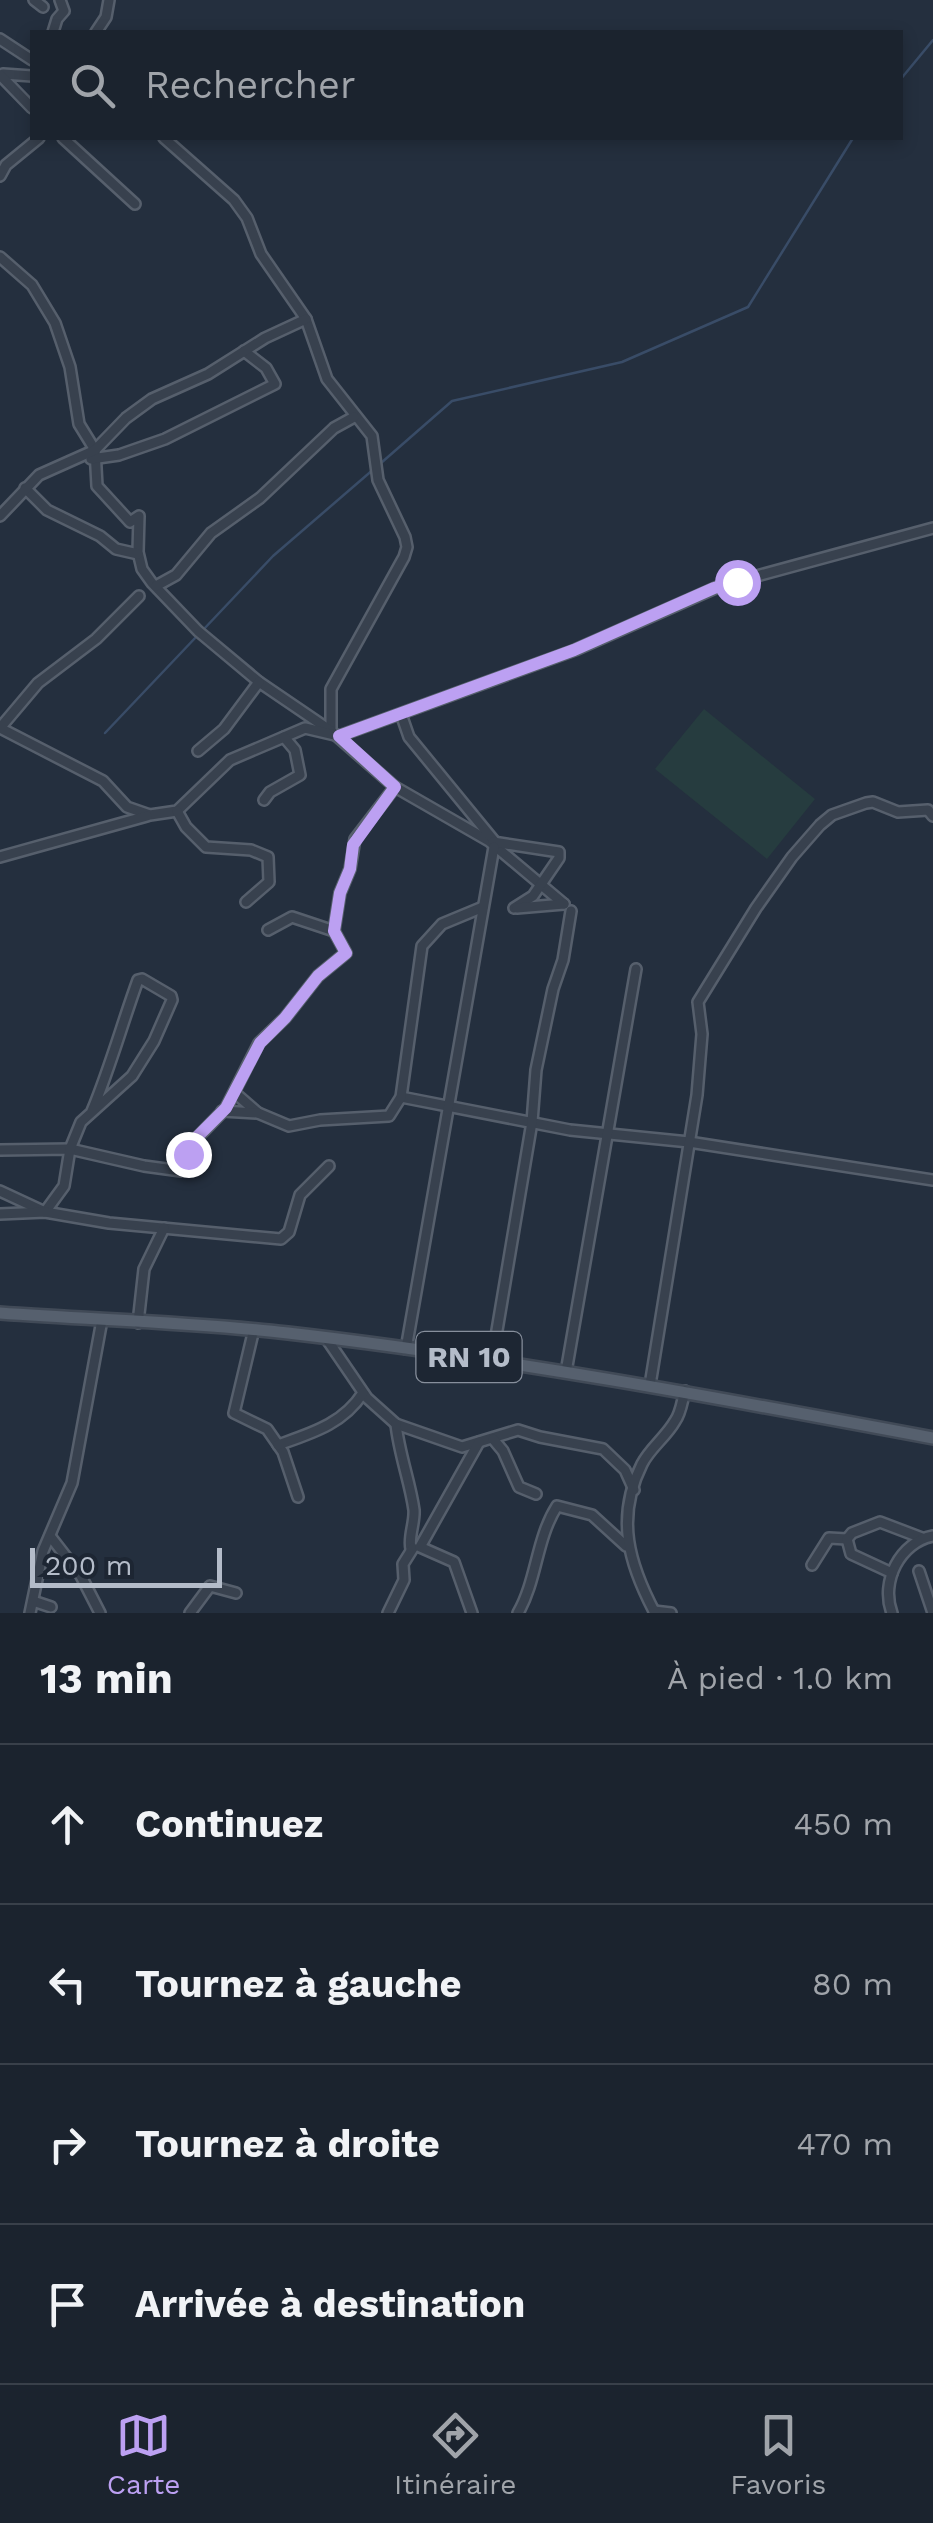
<!DOCTYPE html>
<html lang="fr">
<meta charset="utf-8">
<style>
body{margin:0;font-family:"Work Sans",sans-serif;background:#282f3a;color:#f1f3f6}
.scale{position:absolute;left:30px;bottom:25px;width:192px;box-sizing:border-box;padding-left:10px;border:5px solid #b4bcc9;border-top:0;font-size:28px;line-height:35px;white-space:nowrap;color:#b4bcc9;-webkit-text-stroke:8px #1d2633;paint-order:stroke}
.stop{position:absolute;width:30px;height:30px;margin:-22px;border:8px solid #bca0f2;border-radius:50%;background:#fff}
.stop.end{background:#bca0f2;border-color:#fff;box-shadow:0 2px 10px #0008}
.list{margin:0;padding:0;list-style:none}
h2{display:flex;justify-content:space-between;align-items:center;height:130px;margin:0;padding:0 40px;font-size:42px}
h2 small{font-size:32px;font-weight:400;color:#a0a4aa}
.list li{display:grid;grid-template-columns:65px 1fr auto;gap:30px;align-items:center;box-sizing:border-box;height:160px;padding:0 40px;border-top:2px solid #39404a}
.list b{display:block;font-size:38px;white-space:nowrap}
.list em{font-size:32px;font-style:normal;color:#a0a4aa}
.icon{flex:none;width:55px;height:55px;fill:none;stroke:currentColor;stroke-width:2;stroke-linecap:round;stroke-linejoin:round}
.map{position:relative;flex:none;width:933px;height:1613px;overflow:hidden}
.search{position:absolute;background:#1b232e;box-shadow:0 5px 15px #0003;left:30px;right:30px;top:30px;height:110px;display:flex;align-items:center;gap:25px;box-sizing:border-box;padding:0 35px;border-radius:0px;color:#a0a4aa;font-size:38px}
.sheet{height:770px;background:#1b232e}
nav{display:flex;justify-content:space-around;align-items:center;box-sizing:border-box;height:140px;border-top:2px solid #39404a;background:#1b232e;font-size:28px;color:#a0a4aa}
nav a{display:grid;justify-items:center;gap:5px}
nav .on{color:#bca0f2}
.map>svg:first-child{display:block}
.green{fill:#263c3f}
.lines{fill:none;stroke-linecap:round;stroke-linejoin:round}
.stream{stroke:#394c67;stroke-width:2.5}
.minor-casing{stroke:#565f6c;stroke-width:14}
.major-casing{stroke:#414a57;stroke-width:16}
.minor{stroke:#38414e;stroke-width:9}
.major{stroke:#56606e;stroke-width:11}
.route{stroke:#bca0f2;stroke-width:12}
.labels{text-anchor:middle;stroke-width:9;stroke-linejoin:round;paint-order:stroke}
.shield{fill:#1d2633;stroke:#878f9c;stroke-width:2.5}
.shield-label{font-size:30px;font-weight:bold;fill:#b4bcc9}
</style>
<div class="map">
<svg width="933" height="1613" viewBox="0 0 933 1613">
<rect width="100%" height="100%" fill="#242f3e"/>
<!-- green -->
<polygon class="green" points="704,709 815,799 767,859 655,769"/>
<g class="lines">
<!-- stream -->
<g class="stream">
<polyline points="900,80 933,40"/>
<polyline points="381,463 452,401 622,362 748,307 853,138"/>
<polyline points="203,630 273,556 375,468"/>
<polyline points="105,733 197,636"/>
</g>
<defs>
<g id="minor">
<polyline points="34,0 43,7"/>
<polyline points="53,32 57,19 64,11 60,0"/>
<polyline points="96,32 106,17 109,0"/>
<polyline points="0,39 32,60"/>
<polyline points="3,74 32,76"/>
<polyline points="0,75 32,108"/>
<polyline points="63,138 135,204"/>
<polyline points="164,138 234,200 247,218 261,254 306,319 327,379 372,436 378,480 405,537 407,547 404,557 331,689 331,731 395,787 489,841 564,904"/>
<polyline points="0,176 6,165 39,138"/>
<polyline points="0,257 32,285 55,323 70,367 79,424 95,450 97,486 130,522 139,516 138,552 142,569 152,583 198,631 259,682 331,731"/>
<polyline points="91,459 119,455 165,439 275,384 266,368 244,351"/>
<polyline points="25,488 47,510 100,536 116,549 138,554"/>
<polyline points="0,516 39,475 95,450 126,418 152,399 208,374 265,338 306,319"/>
<polyline points="156,586 176,575 211,533 260,498 334,428 354,417"/>
<polyline points="139,596 96,639 38,683 0,728 103,781 127,807 150,815 177,811 230,760 305,728 339,736 575,650 720,586 933,528"/>
<polyline points="401,714 409,737 495,842"/>
<polyline points="198,751 224,729 259,682"/>
<polyline points="264,800 270,792 300,775 295,750 284,737"/>
<polyline points="177,811 186,827 206,847 251,850 268,857 269,882 246,902"/>
<polyline points="493,842 559,852 559,858 533,896 514,908"/>
<polyline points="0,857 147,816"/>
<polyline points="517,908 564,904"/>
<polyline points="334,931 340,893 350,869 355,839 395,787"/>
<polyline points="235,1093 258,1113"/>
<polyline points="401,1097 570,1130 689,1142 933,1180"/>
<polyline points="222,1111 258,1113 289,1126 320,1120 389,1116 401,1097 422,946 442,924 483,907"/>
<polyline points="0,1150 70,1149 144,1166 181,1171 193,1142 226,1108 259,1043 285,1018 318,976 346,953 334,931 292,917 268,930"/>
<polyline points="0,1191 43,1211"/>
<path d="M 45,1212 L 64,1186 L 70,1149 L 81,1122 L 132,1076 L 154,1041 L 172,1000 L 171,996 L 142,979 L 138,980 C 122,1024 110,1068 92,1111"/>
<polyline points="0,1214 45,1212 109,1223 281,1239 289,1232 300,1195 329,1166"/>
<polyline points="138,1323 144,1269 164,1228"/>
<polyline points="254,1329 234,1413 267,1429 283,1452 298,1497"/>
<polyline points="326,1338 367,1398 396,1424 462,1447 518,1430 540,1437 603,1449 625,1470 634,1490"/>
<polyline points="406,1349 494,847"/>
<polyline points="492,1360 532,1122 536,1070 553,989 563,960 571,911"/>
<polyline points="566,1372 636,969"/>
<polyline points="650,1385 697,1095 702,1034 698,1002 756,908 792,857 820,825 832,815 866,803 873,802 898,812 928,810 933,816"/>
<path d="M 396,1424 C 399,1454 410,1481 414,1510 C 415,1523 408,1537 411,1549"/>
<polyline points="493,1439 503,1451 519,1487 536,1494"/>
<path d="M 278,1445 C 312,1433 343,1424 363,1393"/>
<polyline points="50,1536 81,1576 100,1613"/>
<polyline points="812,1565 829,1538 847,1539"/>
<polyline points="919,1571 933,1613"/>
<polyline points="892,1573 851,1554 847,1539 852,1533 880,1522 922,1538"/>
<polyline points="33,1601 51,1607"/>
<polyline points="654,1611 671,1613"/>
<polyline points="30,1613 43,1551 72,1483 102,1320"/>
<polyline points="190,1613 210,1586 236,1593"/>
<polyline points="388,1613 404,1580 403,1564 413,1548"/>
<polyline points="472,1613 454,1562 420,1547 479,1442"/>
<path d="M 518,1613 C 537,1580 536,1539 557,1506 L 592,1515 L 626,1546"/>
<path d="M 655,1613 C 629,1564 615,1518 642,1464 C 650,1448 666,1437 675,1421 C 681,1413 682,1401 685,1391"/>
<path d="M 892,1613 C 880,1582 900,1542 933,1536"/>
</g>
<path id="major" d="M 0,1313 C 96,1320 193,1322 288,1333 C 505,1358 719,1398 933,1438"/>
</defs>
<!-- minor casing -->
<use href="#minor" class="minor-casing"/>
<!-- major casing -->
<use href="#major" class="major-casing"/>
<!-- minor -->
<use href="#minor" class="minor"/>
<!-- major -->
<use href="#major" class="major"/>
</g>
<g class="lines">
<!-- route -->
<polyline class="route" points="188,1154 198,1136 226,1108 260,1043 285,1018 318,976 346,953 334,931 340,893 350,869 353,845 395,787 339,736 574,650 714,588 737,582"/>
</g>
<g class="labels">
<!-- shield labels -->
<rect class="shield" x="416.5" y="1332" width="105" height="50" rx="8"/>
<g class="shield-label">
<text x="469" y="1367">RN 10</text>
</g>
</g>
</svg>
<div class="scale">200 m</div>
<div class="stop" style="left:737px;top:582px"></div>
<div class="stop end" style="left:188px;top:1154px"></div>
<div class="search"><svg class="icon" aria-label="search" viewBox="0 0 24 24"><circle cx="10" cy="10" r="6"/><path d="M15 15l6 6"/></svg>Rechercher</div>
</div>
<section class="sheet">
<h2>13 min<small>À pied · 1.0 km</small></h2>
<ul class="list">
<li><svg class="icon" aria-label="ahead" viewBox="0 0 24 24"><path d="M12 20V5M6 11l6-6 6 6"/></svg><div><b>Continuez</b></div><em>450 m</em></li>
<li><svg class="icon" aria-label="left" viewBox="0 0 24 24"><path d="M17 20v-9H6M10 6l-5 5 5 5"/></svg><div><b>Tournez à gauche</b></div><em>80 m</em></li>
<li><svg class="icon" aria-label="right" viewBox="0 0 24 24"><path d="M7 20v-9h11M14 6l5 5-5 5"/></svg><div><b>Tournez à droite</b></div><em>470 m</em></li>
<li><svg class="icon" aria-label="arrive" viewBox="0 0 24 24"><path d="M6 21V4h12l-3 4 3 4H6"/></svg><div><b>Arrivée à destination</b></div></li>
</ul>
</section>
<nav>
<a class="on"><svg class="icon" aria-label="map" viewBox="0 0 24 24"><path d="M3 6l6-2 6 2 6-2v14l-6 2-6-2-6 2zM9 4v14M15 6v14"/></svg>Carte</a>
<a><svg class="icon" aria-label="directions" viewBox="0 0 24 24"><path d="M12 3l9 9-9 9-9-9zM9 14v-3h6M13 9l2 2-2 2"/></svg>Itinéraire</a>
<a><svg class="icon" aria-label="saved" viewBox="0 0 24 24"><path d="M7 4h10v16l-5-4-5 4z"/></svg>Favoris</a>
</nav>
